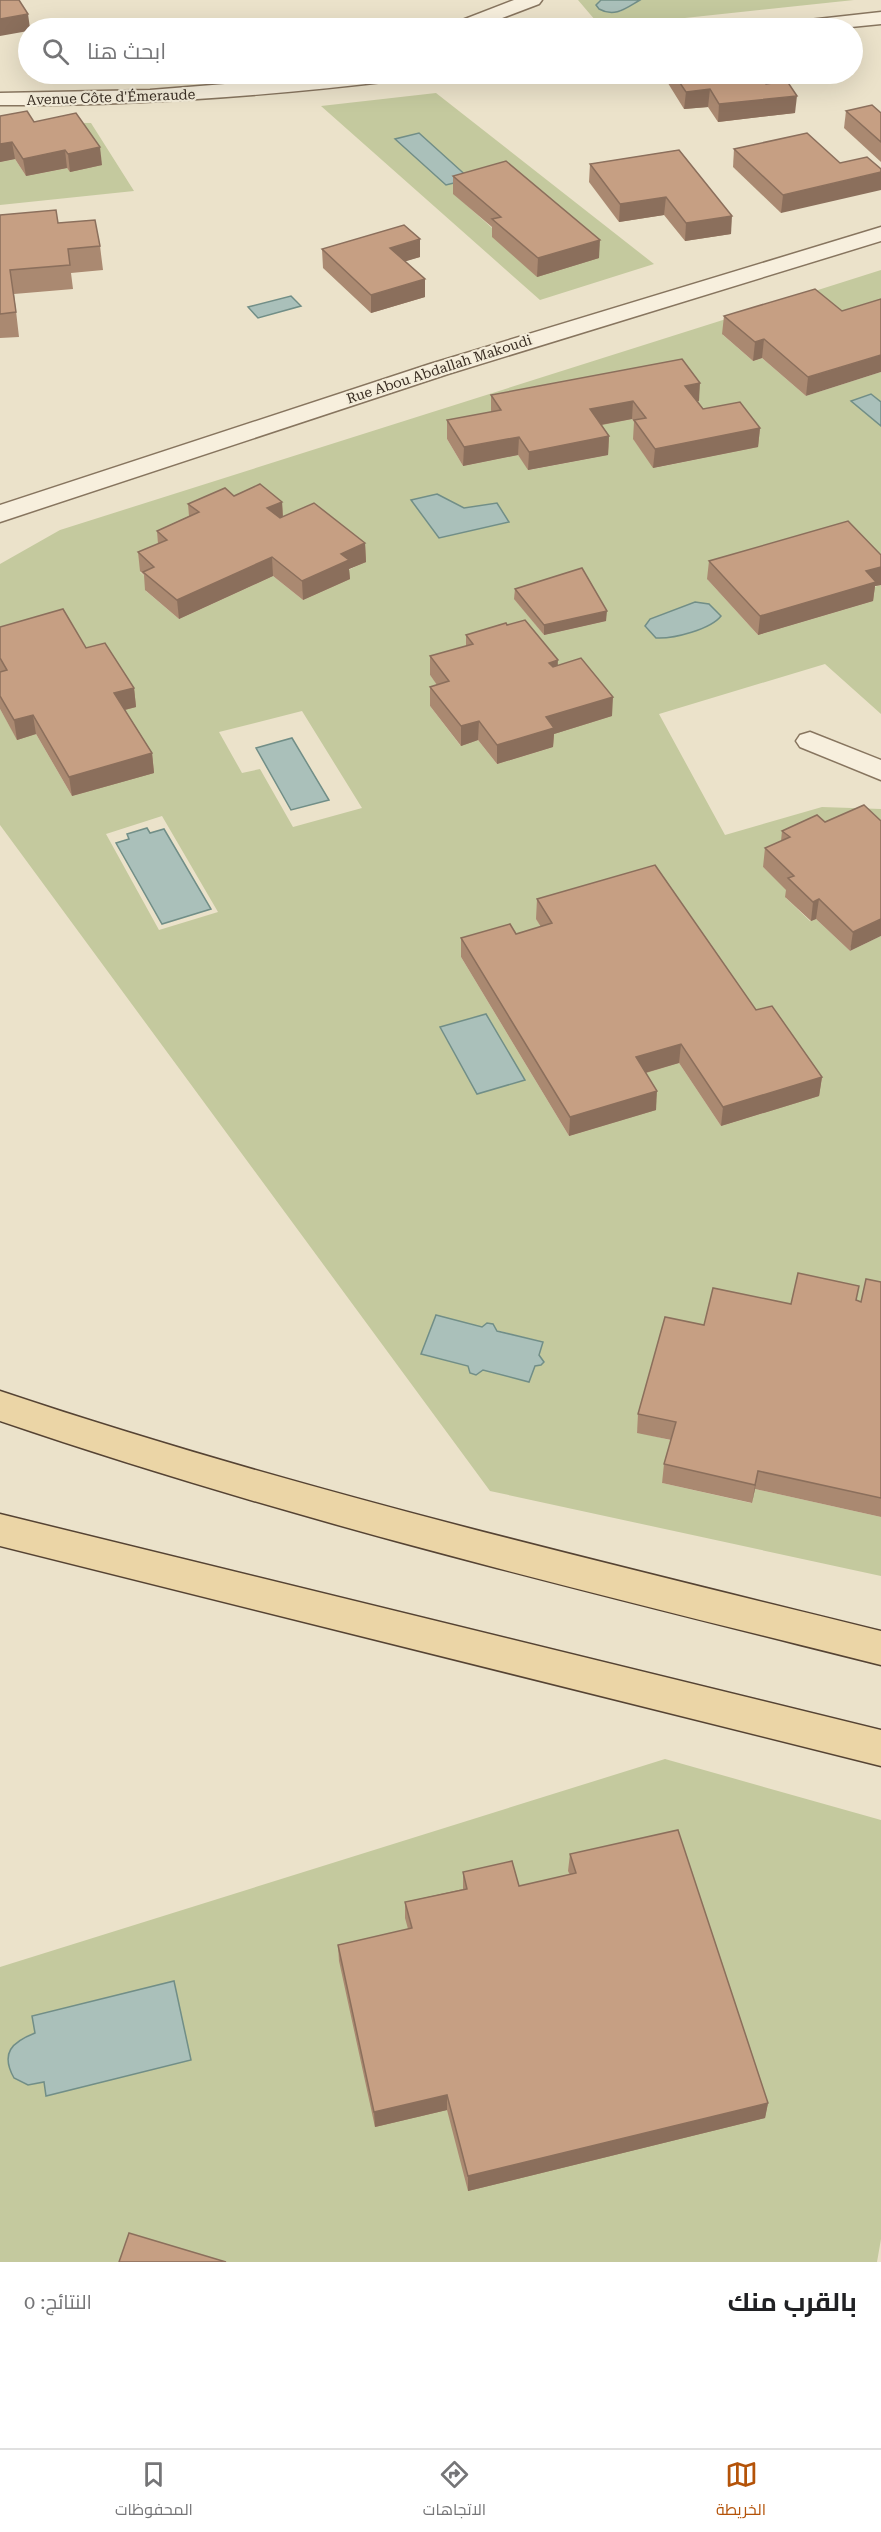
<!DOCTYPE html>
<html lang="ar">
<meta charset="utf-8">
<style>
body{margin:0;font-family:"Roboto Serif",Cairo,serif;background:#f2f2f2;color:#202124;direction:rtl}
.list{margin:0;padding:0;list-style:none}
h2{display:flex;justify-content:space-between;align-items:center;height:78px;margin:0;padding:0 24px;font-size:26px}
h2 small{font-size:20px;font-weight:400;color:#757577}
.icon{flex:none;width:33px;height:33px;fill:none;stroke:currentColor;stroke-width:2;stroke-linecap:round;stroke-linejoin:round}
.map{position:relative;flex:none;width:881px;height:2262px;overflow:hidden;direction:ltr}
.search{position:absolute;background:#fff;box-shadow:0 6px 24px #0002;left:18px;right:18px;top:18px;height:66px;display:flex;align-items:center;gap:15px;box-sizing:border-box;padding:0 21px;border-radius:33px;color:#757577;font-size:22px}
.sheet{height:186px;background:#fff}
nav{display:flex;justify-content:space-around;align-items:center;box-sizing:border-box;height:84px;border-top:2px solid #e0e0e0;background:#fff;font-size:16px;color:#757577}
nav a{display:grid;justify-items:center;gap:3px}
nav .on{color:#b45309}
.map>svg:first-child{display:block}
.green{fill:#c4c99e;fill-rule:evenodd}
.water{fill:#aac0ba;stroke:#718e87;stroke-width:1.5}
.lines{fill:none;stroke-linecap:round;stroke-linejoin:round}
.minor-casing{stroke:#87755f;stroke-width:3}
.major-casing{stroke:#554333;stroke-width:3}
.minor{fill:#f7efdd;fill-rule:evenodd}
.major{fill:#ebd5a6;fill-rule:evenodd}
.wall{fill:#aa8971}
.shaded-wall{fill:#8b6f5c}
.building{fill:#c69f83;stroke:#8b6f5c;stroke-width:1.5}
.labels{text-anchor:middle;stroke-width:4.5;stroke-linejoin:round;paint-order:stroke}
.far-street-label{font-size:14px;fill:#392d22;stroke:#f3ecd9}
</style>
<div class="map">
<svg width="881" height="2262" viewBox="0 0 881 2262">
<rect width="100%" height="100%" fill="#ebe2ca"/>
<!-- green -->
<g class="green">
<polygon points="578,0 601,0 598,2 620,12 640,0 854,0 601,27"/>
<path d="M 436,93 L 654,264 L 540,300 L 321,106 ZM 454,194 L 599,258 L 500,235 Z"/>
<polygon points="0,122 91,123 134,191 0,205 0,162 15,159 26,176 67,168 70,171 101,165"/>
<path d="M 881,270 L 881,317 L 840,329 L 813,307 L 723,335 L 753,361 L 762,358 L 806,396 L 881,372 L 881,402 L 871,394 L 851,401 L 881,426 L 881,576 L 845,540 L 708,580 L 758,635 L 873,601 L 863,590 L 881,585 L 881,714 L 825,664 L 659,714 L 725,835 L 822,807 L 881,809 L 881,843 L 861,825 L 822,841 L 814,834 L 780,849 L 787,856 L 763,867 L 792,895 L 786,898 L 810,921 L 816,919 L 850,951 L 881,936 L 881,1301 L 863,1298 L 858,1320 L 852,1319 L 855,1305 L 795,1292 L 788,1323 L 711,1306 L 702,1344 L 663,1336 L 637,1432 L 674,1441 L 662,1483 L 751,1503 L 755,1489 L 881,1517 L 881,1576 L 490,1491 L 0,825 L 0,709 L 17,739 L 36,734 L 72,796 L 153,772 L 116,712 L 136,706 L 107,662 L 89,667 L 66,629 L 0,646 L 0,564 L 60,530 ZM 681,377 L 699,401 L 684,404 L 701,427 L 738,420 L 757,447 L 654,468 L 634,440 L 645,437 L 632,419 L 589,427 L 608,455 L 529,470 L 518,455 L 463,466 L 447,439 L 501,429 L 491,414 ZM 437,494 L 464,508 L 497,503 L 509,522 L 439,538 L 412,500 ZM 261,503 L 282,520 L 268,527 L 281,537 L 315,522 L 365,562 L 342,573 L 349,579 L 303,600 L 273,576 L 179,619 L 146,591 L 156,586 L 140,572 L 169,559 L 159,549 L 200,531 L 190,522 L 226,507 L 236,514 ZM 582,578 L 606,621 L 544,635 L 515,599 ZM 695,603 L 709,604 L 721,616 C 711,629 674,639 657,638 L 645,627 L 650,619 ZM 524,639 L 557,679 L 548,682 L 552,686 L 581,678 L 612,716 L 545,736 L 553,747 L 497,764 L 478,740 L 460,745 L 430,706 L 449,700 L 430,675 L 473,663 L 467,654 ZM 302,711 L 362,808 L 293,827 L 260,769 L 242,773 L 219,732 ZM 162,816 L 218,912 L 159,930 L 106,834 ZM 654,885 L 753,1029 L 770,1025 L 818,1096 L 721,1126 L 679,1063 L 635,1076 L 655,1110 L 569,1136 L 461,957 L 509,943 L 516,953 L 551,943 L 536,918 ZM 485,1014 L 525,1080 L 477,1094 L 440,1028 ZM 436,1316 L 482,1327 L 487,1323 L 493,1324 L 496,1330 L 543,1342 L 538,1356 L 544,1362 L 540,1366 L 535,1366 L 529,1381 L 483,1369 L 475,1375 L 470,1373 L 468,1366 L 421,1354 Z"/>
<path d="M 665,1759 L 881,1820 L 881,2239 L 877,2262 L 0,2262 L 0,1967 ZM 569,1871 L 764,2117 L 447,2110 L 412,1944 L 467,1905 L 574,1889 ZM 32,2016 L 191,2060 L 46,2096 L 44,2082 L 29,2085 L 8,2064 C 7,2046 20,2038 35,2033 Z"/>
</g>
<!-- water -->
<g class="water">
<path d="M 601,0 L 640,0 C 626,8 615,18 599,9 L 596,5 Z"/>
<polygon points="419,133 470,179 446,185 395,139"/>
<polygon points="291,296 301,306 258,318 248,307"/>
<polygon points="871,394 881,402 881,426 851,401"/>
<polygon points="437,494 464,508 497,503 509,522 439,538 411,500"/>
<path d="M 695,602 L 709,604 L 721,616 C 711,629 674,639 656,638 L 645,626 L 650,619 Z"/>
<polygon points="292,738 329,800 291,810 256,748"/>
<polygon points="147,828 150,833 164,829 211,909 162,924 116,843 129,839 127,834"/>
<polygon points="486,1014 525,1080 477,1094 440,1027"/>
<polygon points="436,1315 482,1327 487,1323 493,1324 497,1331 543,1342 539,1355 544,1362 541,1365 535,1366 529,1382 483,1370 476,1375 470,1373 468,1366 421,1354"/>
<path d="M 174,1981 L 191,2060 L 46,2096 L 44,2082 L 28,2085 L 14,2078 C 0,2053 12,2042 35,2033 L 32,2016 Z"/>
</g>
<g class="lines">
<defs>
<g id="minor">
<polygon points="514,0 542,0 539,4 476,28 449,28 452,24"/>
<polygon points="881,12 881,24 841,28 781,28 784,24 791,22"/>
<path d="M 350,74 L 410,74 L 407,78 L 400,80 C 267,96 134,106 0,105 L 0,93 L 150,90 Z"/>
<polygon points="881,227 881,241 448,374 0,522 0,505 430,364"/>
<polygon points="810,732 881,760 881,780 800,747 796,741 800,735"/>
</g>
<g id="major">
<path d="M 0,1391 C 289,1488 585,1558 881,1631 L 881,1665 C 585,1591 289,1520 0,1421 Z"/>
<polygon points="0,1514 881,1730 881,1766 0,1546"/>
</g>
</defs>
<!-- minor casing -->
<use href="#minor" class="minor-casing"/>
<!-- major casing -->
<use href="#major" class="major-casing"/>
<!-- minor -->
<use href="#minor" class="minor"/>
<!-- major -->
<use href="#major" class="major"/>
</g>
<!-- wall -->
<g class="wall">
<polygon points="667,74 759,74 766,84 795,113 718,122 708,107 684,109 666,80"/>
<polygon points="846,111 881,113 881,162 844,128"/>
<polygon points="0,116 34,122 102,165 70,172 67,168 26,176 15,159 0,162"/>
<polygon points="734,149 840,163 781,213 733,167"/>
<polygon points="679,150 731,234 685,241 664,215 619,222 589,182 590,164"/>
<polygon points="453,176 599,258 537,277 492,237 492,227 453,194"/>
<polygon points="0,215 58,223 100,246 103,270 71,273 73,289 14,294 19,337 0,338"/>
<polygon points="322,249 420,257 405,261 425,279 425,297 371,313 323,268"/>
<polygon points="842,311 806,396 762,358 753,361 722,334 724,316"/>
<polygon points="491,395 699,401 698,401 703,409 760,428 758,447 653,468 633,439 634,422 632,419 602,425 609,436 608,455 528,470 518,455 463,466 447,439 447,420 491,412"/>
<polygon points="234,496 282,502 283,517 365,543 366,562 349,569 350,579 303,600 273,576 179,619 145,590 144,575 140,571 138,552 158,544 157,531 189,516 188,504"/>
<polygon points="881,555 881,585 875,586 873,601 758,635 707,579 709,561"/>
<polygon points="515,589 606,621 544,635 514,599"/>
<polygon points="507,625 558,665 612,716 554,734 553,747 497,764 478,740 461,746 430,706 430,687 437,685 430,675 430,656 466,646 466,635"/>
<polygon points="0,627 86,648 134,688 136,707 125,710 152,753 154,773 72,796 36,734 17,740 0,709"/>
<polygon points="881,821 850,951 816,919 811,921 785,897 786,890 763,867 765,848 781,841 782,831 825,822"/>
<polygon points="537,899 756,1010 822,1077 819,1096 721,1126 679,1063 646,1073 656,1110 569,1136 461,957 461,938 516,934 541,927 536,919"/>
<polygon points="881,1282 881,1517 755,1489 752,1503 662,1483 664,1464 671,1440 637,1433 638,1414 704,1325 791,1304 857,1300 861,1302"/>
<polygon points="570,1854 768,2103 765,2118 468,2191 447,2110 375,2127 339,1961 338,1945 408,1929 405,1918 405,1902 463,1889 463,1872 519,1886 570,1875 568,1871"/>
</g>
<!-- shaded-wall -->
<g class="shaded-wall">
<polygon points="28,14 30,28 28,28 28,31 0,36 0,19"/>
<polygon points="710,89 708,107 684,109 686,92"/>
<polygon points="797,96 795,113 718,122 719,104"/>
<polygon points="12,142 15,159 0,162 0,144"/>
<polygon points="100,147 102,165 70,172 68,154"/>
<polygon points="65,150 67,168 26,176 23,159"/>
<polygon points="881,172 881,190 781,213 783,195"/>
<polygon points="666,197 664,215 619,222 620,204"/>
<polygon points="732,216 731,234 685,241 686,223"/>
<polygon points="420,239 420,257 390,266 390,248"/>
<polygon points="600,240 599,258 537,277 538,258"/>
<polygon points="425,279 425,297 371,313 371,295"/>
<polygon points="764,339 762,358 753,361 755,342"/>
<polygon points="881,355 881,372 806,396 808,377"/>
<polygon points="700,383 699,401 684,404 685,386"/>
<polygon points="633,401 632,419 589,427 590,409"/>
<polygon points="760,428 758,447 653,468 655,449"/>
<polygon points="609,436 608,455 528,470 529,452"/>
<polygon points="519,437 518,455 463,466 464,447"/>
<polygon points="282,502 283,521 267,508"/>
<polygon points="365,543 366,562 349,569 350,579 303,600 302,581 341,554"/>
<polygon points="272,557 273,576 179,619 177,600"/>
<polygon points="881,567 881,585 875,586 873,601 758,635 760,616 866,571"/>
<polygon points="607,611 606,621 544,635 544,625"/>
<polygon points="558,660 557,679 549,663"/>
<polygon points="134,688 136,707 116,712 114,693"/>
<polygon points="613,697 612,716 554,734 553,747 497,764 497,745 546,717"/>
<polygon points="33,715 36,734 17,740 14,720"/>
<polygon points="479,721 478,740 461,746 461,726"/>
<polygon points="152,753 154,773 72,796 69,777"/>
<polygon points="819,899 816,919 811,921 813,902"/>
<polygon points="881,919 881,936 850,951 853,932"/>
<polygon points="681,1044 679,1063 634,1076 636,1057"/>
<polygon points="822,1077 819,1096 721,1126 723,1107"/>
<polygon points="657,1091 656,1110 569,1136 570,1117"/>
<polygon points="758,1471 755,1489 752,1503 755,1485"/>
<polygon points="447,2095 447,2110 375,2127 374,2112"/>
<polygon points="768,2103 765,2118 468,2191 468,2176"/>
</g>
<!-- building -->
<g class="building">
<polygon points="0,0 19,0 28,14 0,19"/>
<polygon points="674,74 759,74 766,84 787,81 797,96 719,104 710,89 686,92"/>
<polygon points="872,105 881,113 881,142 846,111"/>
<polygon points="27,111 34,122 76,113 100,147 68,154 65,150 23,159 12,142 0,144 0,116"/>
<polygon points="807,133 840,163 867,157 881,169 881,172 783,195 734,149"/>
<polygon points="679,150 732,216 686,223 666,197 620,204 590,164"/>
<polygon points="506,161 600,240 538,258 492,219 501,217 453,176"/>
<polygon points="56,210 58,223 95,220 100,246 68,249 70,265 10,270 16,312 0,314 0,215"/>
<polygon points="404,225 420,239 390,248 425,279 371,295 322,249"/>
<polygon points="815,289 842,311 881,299 881,355 808,377 764,339 755,342 724,316"/>
<polygon points="682,359 700,383 685,386 703,409 740,402 760,428 655,449 634,420 646,418 633,401 590,409 609,436 529,452 519,437 464,447 447,420 501,410 491,395"/>
<polygon points="260,484 282,502 267,508 280,518 314,503 365,543 341,554 349,560 302,581 272,557 177,600 143,572 154,567 138,552 167,540 157,531 199,512 188,504 225,488 234,496"/>
<polygon points="848,521 881,555 881,567 866,571 876,582 760,616 709,561"/>
<polygon points="582,568 607,611 544,625 515,589"/>
<polygon points="63,609 86,648 105,643 134,688 114,693 152,753 69,777 33,715 14,720 0,696 0,672 7,670 0,658 0,627"/>
<polygon points="525,620 558,660 549,663 553,667 581,658 613,697 546,717 554,728 497,745 479,721 461,726 430,687 449,681 430,656 473,644 466,635 506,623 507,625"/>
<polygon points="864,805 881,821 881,919 853,932 819,899 813,902 788,878 794,876 765,848 790,837 782,831 817,815 825,822"/>
<polygon points="655,865 756,1010 772,1006 822,1077 723,1107 681,1044 636,1057 657,1091 570,1117 461,938 510,924 516,934 552,923 537,899"/>
<polygon points="798,1273 859,1286 856,1300 861,1302 866,1279 881,1282 881,1498 758,1471 755,1485 664,1464 676,1422 638,1414 665,1317 704,1325 713,1288 791,1304"/>
<polygon points="678,1830 768,2103 468,2176 447,2095 374,2112 338,1945 412,1928 405,1902 467,1889 463,1872 512,1861 519,1886 576,1873 570,1854"/>
<polygon points="129,2233 226,2262 119,2262"/>
</g>
<g class="labels">
<!-- far-street labels -->
<g class="far-street-label">
<text transform="translate(111 97) rotate(-2)" y="5">Avenue Côte d'Émeraude</text>
<text transform="translate(439 369) rotate(-18)" y="5">Rue Abou Abdallah Makoudi</text>
</g>
</g>
</svg>
<div class="search"><svg class="icon" aria-label="search" viewBox="0 0 24 24"><circle cx="10" cy="10" r="6"/><path d="M15 15l6 6"/></svg>ابحث هنا</div>
</div>
<section class="sheet">
<h2>بالقرب منك<small>النتائج: 0</small></h2>
<ul class="list">
</ul>
</section>
<nav>
<a class="on"><svg class="icon" aria-label="map" viewBox="0 0 24 24"><path d="M3 6l6-2 6 2 6-2v14l-6 2-6-2-6 2zM9 4v14M15 6v14"/></svg>الخريطة</a>
<a><svg class="icon" aria-label="directions" viewBox="0 0 24 24"><path d="M12 3l9 9-9 9-9-9zM9 14v-3h6M13 9l2 2-2 2"/></svg>الاتجاهات</a>
<a><svg class="icon" aria-label="saved" viewBox="0 0 24 24"><path d="M7 4h10v16l-5-4-5 4z"/></svg>المحفوظات</a>
</nav>
